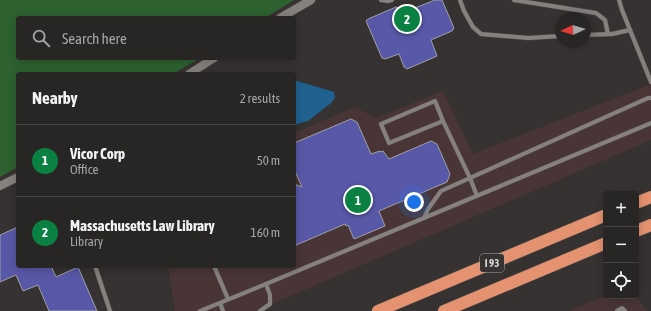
<!DOCTYPE html>
<meta charset="utf-8">
<style>
body{margin:0;font-family:"Asap Condensed",sans-serif;background:#343232;color:#f1f3f6}
.controls{position:absolute;right:12px;bottom:12px;display:grid;overflow:hidden;border-radius:4px;box-shadow:0 2px 10px #0003}
.controls button{width:36px;height:36px;display:grid;place-items:center;padding:0;border:0;border-bottom:1px solid #444342;background:#282625;color:#f1f3f6;font:20px sans-serif}
.compass{position:absolute;left:555px;top:12px;width:36px;height:36px;border-radius:50%;background:#282625;box-shadow:0 2px 10px #0003;rotate:266deg}
.you{position:absolute;left:414px;top:202px;width:14px;height:14px;margin:-10px;border:3px solid #fff;border-radius:50%;background:#1a73e8;box-shadow:0 0 0 6px #1a73e833}
.badge{display:grid;place-items:center;width:26px;height:26px;border-radius:50%;background:#0b8043;color:#fff;font-size:13px;font-weight:700}
.pin{position:absolute;translate:-50% -50%;border:2px solid #fff;box-shadow:0 1px 4px #0006}
.list{margin:0;padding:0;list-style:none}
h2{display:flex;justify-content:space-between;align-items:center;height:52px;margin:0;padding:0 16px;font-size:17px}
h2 small{font-size:13px;font-weight:400;color:#a5a5a7}
.list li{display:grid;grid-template-columns:26px 1fr auto;gap:12px;align-items:center;box-sizing:border-box;height:72px;padding:0 16px;border-top:1px solid #444342}
.list b{display:block;font-size:15px;white-space:nowrap}
.list p{margin:0;font-size:13px;white-space:nowrap;color:#a5a5a7}
.list em{font-size:13px;font-style:normal;color:#a5a5a7}
.icon{flex:none;width:22px;height:22px;fill:none;stroke:currentColor;stroke-width:2;stroke-linecap:round;stroke-linejoin:round}
.map{position:relative;flex:none;width:651px;height:311px;overflow:hidden}
.search{position:absolute;background:#282625;box-shadow:0 2px 10px #0003;left:16px;top:16px;width:280px;height:44px;display:flex;align-items:center;gap:10px;box-sizing:border-box;padding:0 14px;border-radius:4px;color:#a5a5a7;font-size:15px}
.panel{position:absolute;background:#282625;box-shadow:0 2px 10px #0003;left:16px;top:72px;width:280px;height:196px;border-radius:4px}
.map>svg:first-child{display:block}
.industrial{fill:#493536}
.green{fill:#2d6130}
.water{fill:#1f6290}
.building{fill:#5858a8;stroke:#9f9fa4}
.lines{fill:none;stroke-linecap:round;stroke-linejoin:round}
.service-casing{stroke:#524f4e;stroke-width:5}
.minor-casing{stroke:#524f4e;stroke-width:9}
.motorway-casing{stroke:#524f4e;stroke-width:13}
.service{stroke:#86817f;stroke-width:4}
.minor{stroke:#86817f;stroke-width:8}
.motorway{stroke:#e59270;stroke-width:12}
.labels{text-anchor:middle;stroke-width:3;stroke-linejoin:round;paint-order:stroke}
.shield{fill:#363231;stroke:#a7a5a4;stroke-width:1}
.shield-label{font-size:11px;font-weight:bold;fill:#d8d6d5}
</style>
<div class="map">
<svg width="651" height="311" viewBox="0 0 651 311">
<rect width="100%" height="100%" fill="#363231"/>
<!-- industrial -->
<g class="industrial">
<polygon points="651,84 651,140 256,311 175,311 168,266 294,266 294,133 355,107 376,118 443,91 473,154"/>
<polygon points="606,295 635,296 648,311 570,311"/>
</g>
<!-- green -->
<polygon class="green" points="0,0 294,0 265,18 18,18 18,58 200,58 173,74 18,74 18,167 0,177"/>
<!-- water -->
<polygon class="water" points="294,80 334,92 335,98 331,103 308,121 294,125"/>
<!-- building -->
<g class="building">
<polygon points="435,0 442,0 454,28 452,31 431,40 437,56 407,69 404,67 399,54 385,59 382,58 366,21 368,19 396,7 399,8 402,13"/>
<polygon points="351,119 357,122 371,154 380,151 380,152 383,151 389,159 431,141 437,144 450,174 447,182 379,211 385,226 354,239 348,225 346,226 345,224 294,246 294,184 302,187 294,169 294,143"/>
<polygon points="18,227 18,266 51,266 56,277 78,267 97,311 49,311 38,285 23,291 16,275 0,282 0,235"/>
</g>
<g class="lines">
<defs>
<g id="service">
<polyline points="381,0 388,1 392,0"/>
<polyline points="460,0 464,11 473,27 481,34 528,38 561,36"/>
<polyline points="514,0 596,13 605,20 608,34"/>
<polyline points="619,0 622,10 651,82"/>
<polyline points="585,35 612,34 630,30"/>
<polyline points="443,121 389,143 381,124 435,101 443,121 470,178 648,98 651,98"/>
<polyline points="424,218 428,209 441,191 470,178 477,196"/>
<polyline points="95,266 110,311"/>
<polyline points="214,266 228,299"/>
<polyline points="220,303 223,311"/>
<polyline points="200,311 266,284 651,123"/>
<polyline points="260,311 270,304 270,295 266,284"/>
<polyline points="617,311 622,308 625,311"/>
</g>
<g id="minor">
<polyline points="280,18 311,0"/>
<polyline points="189,74 214,58"/>
<polyline points="0,186 18,177"/>
</g>
<g id="motorway">
<polyline points="636,203 651,197"/>
<polyline points="636,231 651,225"/>
<polyline points="378,311 606,215"/>
<polyline points="444,311 606,243"/>
</g>
</defs>
<!-- service casing -->
<use href="#service" class="service-casing"/>
<!-- minor casing -->
<use href="#minor" class="minor-casing"/>
<!-- motorway casing -->
<use href="#motorway" class="motorway-casing"/>
<!-- service -->
<use href="#service" class="service"/>
<!-- minor -->
<use href="#minor" class="minor"/>
<!-- motorway -->
<use href="#motorway" class="motorway"/>
</g>
<g class="labels">
<!-- shield labels -->
<rect class="shield" x="480" y="254" width="24" height="18" rx="3"/>
<g class="shield-label">
<text x="492" y="267">I 93</text>
</g>
</g>
</svg>
<div class="controls">
<button>+</button>
<button>−</button>
<button><svg class="icon" aria-label="locate" viewBox="0 0 24 24"><circle cx="12" cy="12" r="6"/><path d="M12 2v4M12 18v4M2 12h4M18 12h4"/></svg></button>
</div>
<svg class="compass" viewBox="-18 -18 36 36"><path d="M0-13l5 13h-10z" fill="#e53935"/><path d="M0 13l5-13h-10z" fill="#a5a5a7"/></svg>
<div class="you"></div>
<div class="pin badge" style="left:358px;top:200px">1</div>
<div class="pin badge" style="left:407px;top:19px">2</div>
<div class="search"><svg class="icon" aria-label="search" viewBox="0 0 24 24"><circle cx="10" cy="10" r="6"/><path d="M15 15l6 6"/></svg>Search here</div>
<section class="panel">
<h2>Nearby<small>2 results</small></h2>
<ul class="list">
<li><span class="badge">1</span><div><b>Vicor Corp</b><p>Office</p></div><em>50 m</em></li>
<li><span class="badge">2</span><div><b>Massachusetts Law Library</b><p>Library</p></div><em>160 m</em></li>
</ul>
</section>
</div>
